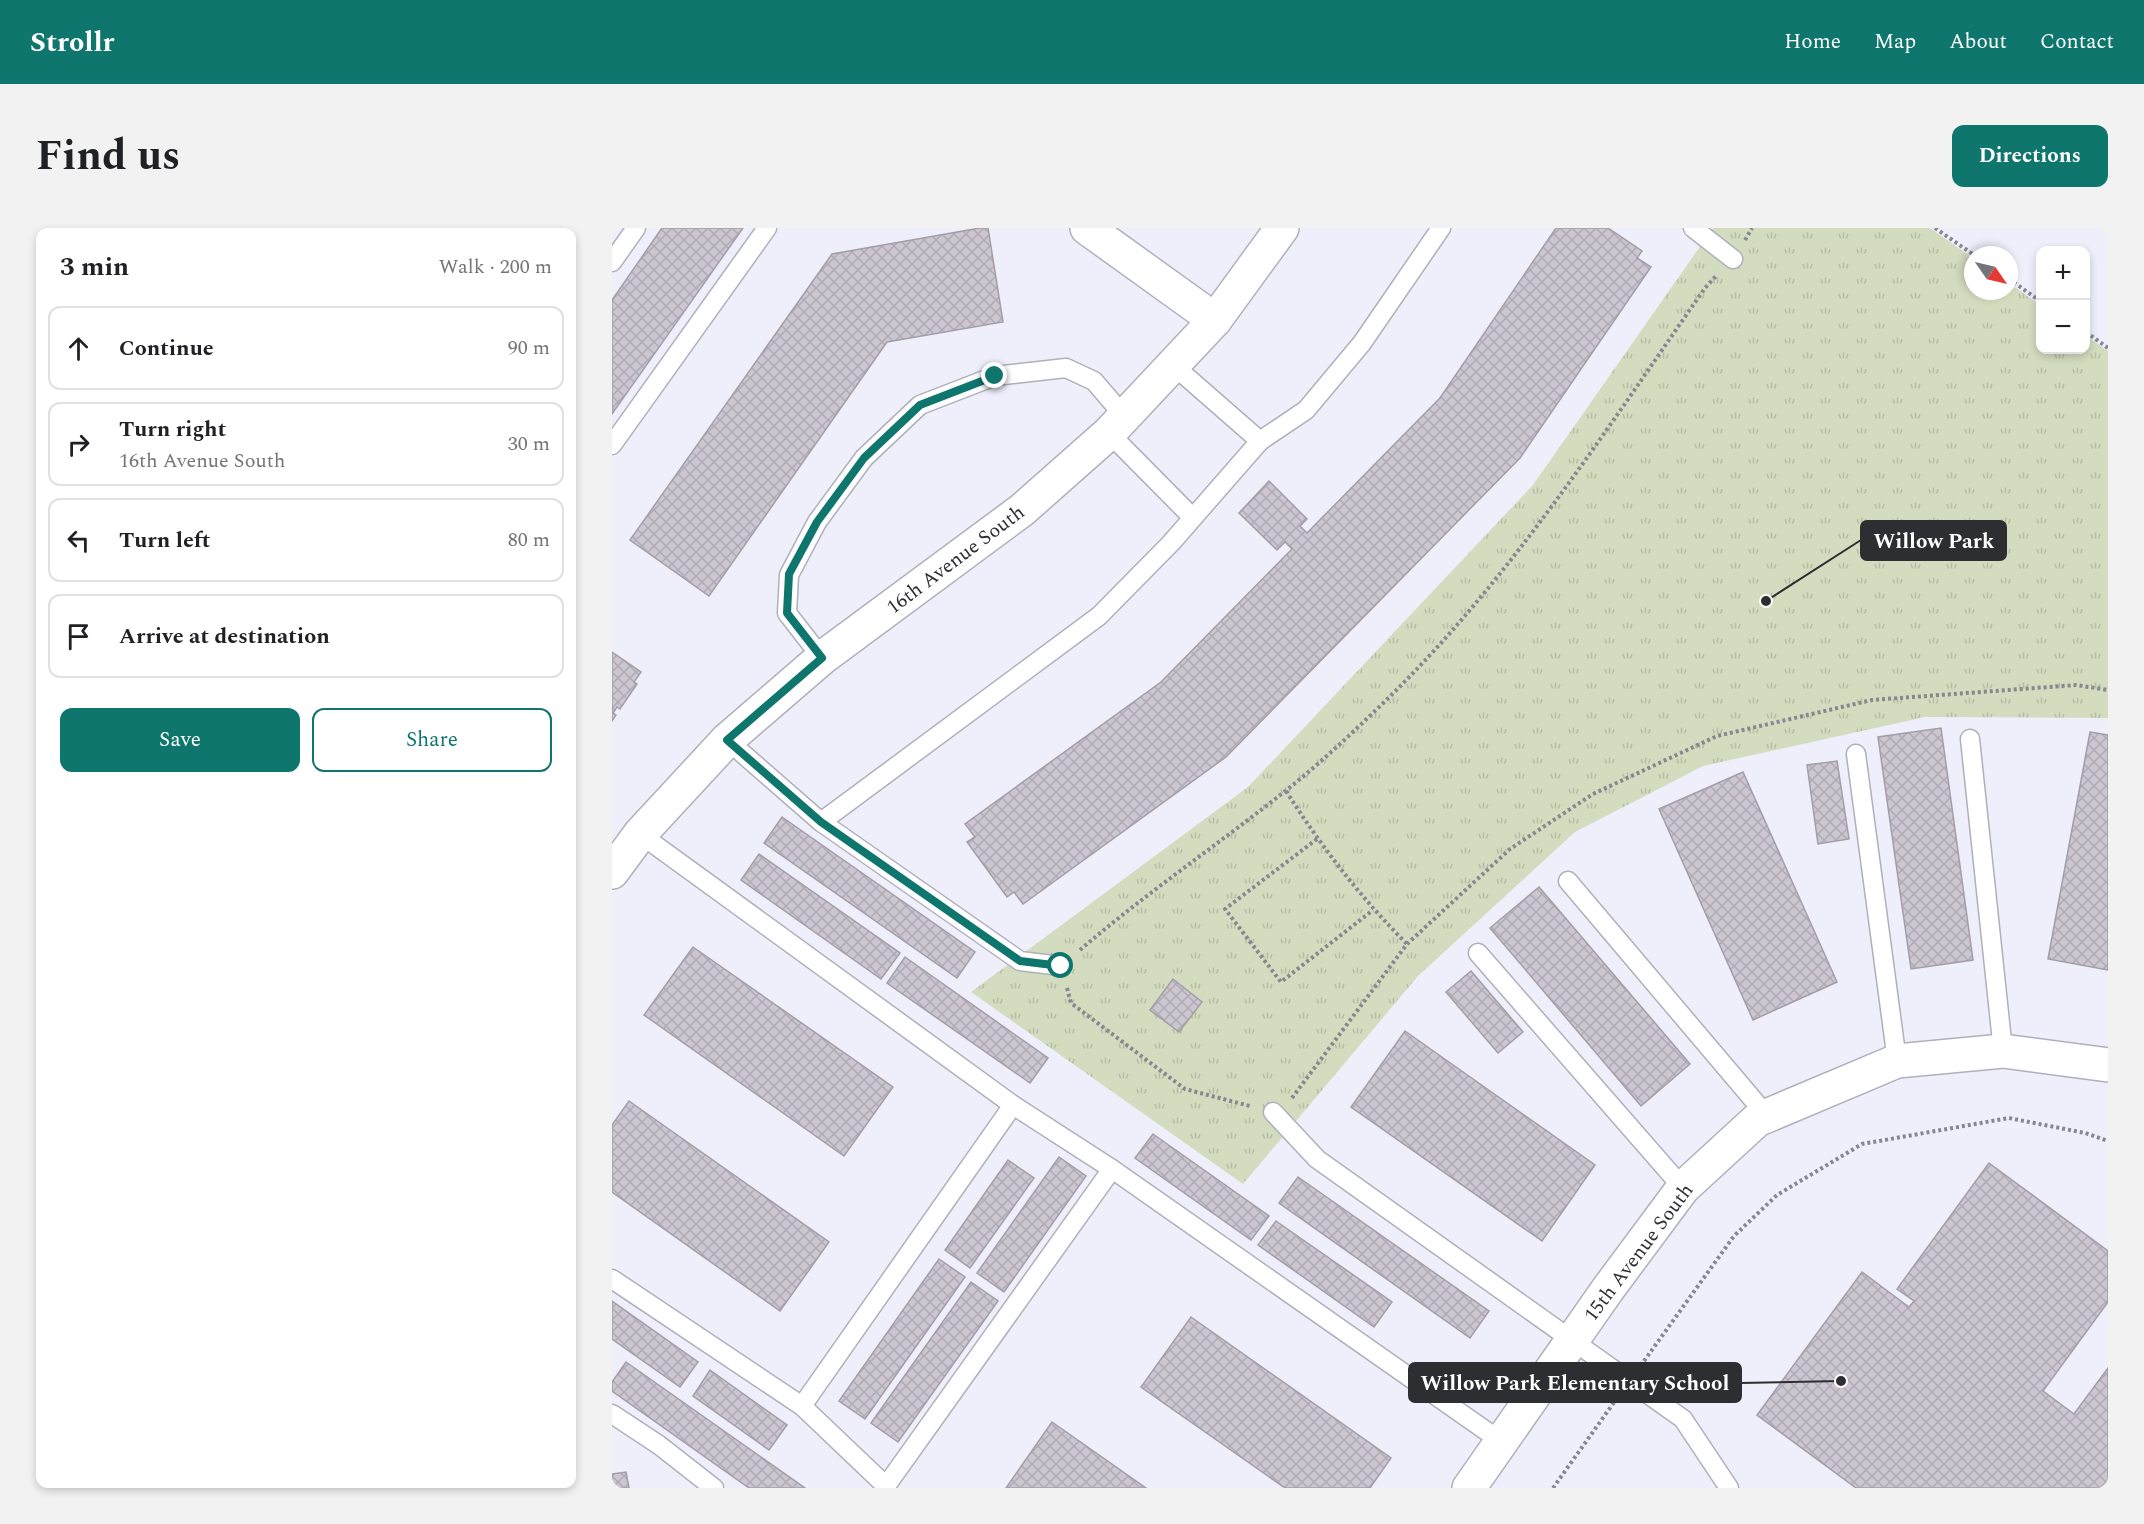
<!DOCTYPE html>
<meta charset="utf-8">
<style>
body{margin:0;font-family:Spectral,serif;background:#f2f2f2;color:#202124}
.controls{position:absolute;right:18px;top:18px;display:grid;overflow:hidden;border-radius:12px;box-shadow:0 3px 9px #0003}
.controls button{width:54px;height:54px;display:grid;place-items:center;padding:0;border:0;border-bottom:2px solid #e0e0e0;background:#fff;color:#202124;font:30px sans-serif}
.compass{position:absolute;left:1352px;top:18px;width:54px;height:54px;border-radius:50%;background:#fff;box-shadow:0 3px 9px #0003;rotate:124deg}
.stop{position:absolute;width:18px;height:18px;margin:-14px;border:4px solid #0f766e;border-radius:50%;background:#fff}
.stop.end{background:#0f766e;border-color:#fff;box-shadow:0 2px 6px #0008}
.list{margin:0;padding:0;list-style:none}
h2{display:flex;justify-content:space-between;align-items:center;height:78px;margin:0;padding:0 24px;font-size:26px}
h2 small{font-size:20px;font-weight:400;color:#757577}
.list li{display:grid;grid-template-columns:39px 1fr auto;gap:18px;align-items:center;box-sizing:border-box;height:84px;margin:0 12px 12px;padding:0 12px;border:2px solid #e0e0e0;border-radius:12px}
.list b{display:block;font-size:22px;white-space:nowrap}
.list p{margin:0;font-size:20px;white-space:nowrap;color:#757577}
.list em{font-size:20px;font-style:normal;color:#757577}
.actions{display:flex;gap:12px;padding:18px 24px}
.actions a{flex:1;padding:14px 0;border:2px solid #0f766e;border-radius:12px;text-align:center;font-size:21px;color:#0f766e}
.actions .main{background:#0f766e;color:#fff}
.icon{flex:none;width:33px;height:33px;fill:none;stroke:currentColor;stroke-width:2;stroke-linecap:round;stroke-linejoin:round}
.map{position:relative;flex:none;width:1496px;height:1260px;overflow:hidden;border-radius:12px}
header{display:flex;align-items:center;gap:36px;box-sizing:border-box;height:84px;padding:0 30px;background:#0f766e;color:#fff}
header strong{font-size:28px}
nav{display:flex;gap:33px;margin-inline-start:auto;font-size:21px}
.intro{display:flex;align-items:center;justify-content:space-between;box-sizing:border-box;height:144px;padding:0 36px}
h1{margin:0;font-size:42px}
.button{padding:15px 27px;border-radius:12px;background:#0f766e;color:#fff;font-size:21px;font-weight:700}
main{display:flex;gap:36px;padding:0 36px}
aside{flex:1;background:#fff;border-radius:12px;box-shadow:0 3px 9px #0003}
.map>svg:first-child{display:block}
.grass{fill:url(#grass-tufts)}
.building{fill:url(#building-cross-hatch);stroke:#a39da8;stroke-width:1.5}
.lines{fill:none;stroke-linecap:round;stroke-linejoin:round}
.lane-casing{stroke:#afb0bb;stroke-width:21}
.street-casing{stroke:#afb0bb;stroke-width:36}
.path{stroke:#86878f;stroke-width:4;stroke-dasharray:3 3;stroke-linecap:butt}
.lane{stroke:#fff;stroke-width:18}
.street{stroke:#fff;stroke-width:33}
.route{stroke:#0f766e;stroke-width:8}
.labels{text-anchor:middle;stroke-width:4.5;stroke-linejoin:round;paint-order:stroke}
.street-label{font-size:20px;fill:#2d2e32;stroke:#fff}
.leader{fill:none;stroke:#2d2e32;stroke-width:2}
.callout-dot{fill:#2d2e32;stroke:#fff;stroke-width:2}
.callout{fill:#2d2e32;stroke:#2d2e32;stroke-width:2}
.callout-label{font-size:21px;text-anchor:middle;font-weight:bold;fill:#fff}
</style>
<header>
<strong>Strollr</strong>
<nav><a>Home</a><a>Map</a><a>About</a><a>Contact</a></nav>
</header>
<div class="intro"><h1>Find us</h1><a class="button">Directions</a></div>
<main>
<aside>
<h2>3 min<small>Walk · 200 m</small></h2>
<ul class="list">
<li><svg class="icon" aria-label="ahead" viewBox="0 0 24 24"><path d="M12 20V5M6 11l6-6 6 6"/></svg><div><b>Continue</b></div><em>90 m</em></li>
<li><svg class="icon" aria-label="right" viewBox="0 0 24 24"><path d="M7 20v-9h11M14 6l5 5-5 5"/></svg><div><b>Turn right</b><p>16th Avenue South</p></div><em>30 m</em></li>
<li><svg class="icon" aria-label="left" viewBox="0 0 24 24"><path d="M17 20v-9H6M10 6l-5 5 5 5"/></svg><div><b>Turn left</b></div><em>80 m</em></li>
<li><svg class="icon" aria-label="arrive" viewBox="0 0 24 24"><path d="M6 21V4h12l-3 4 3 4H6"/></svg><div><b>Arrive at destination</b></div></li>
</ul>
<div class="actions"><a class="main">Save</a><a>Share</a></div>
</aside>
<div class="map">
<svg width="1496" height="1260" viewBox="0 0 1496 1260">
<defs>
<pattern id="grass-tufts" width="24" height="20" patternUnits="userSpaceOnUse" patternTransform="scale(1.5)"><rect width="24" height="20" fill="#d4dcbf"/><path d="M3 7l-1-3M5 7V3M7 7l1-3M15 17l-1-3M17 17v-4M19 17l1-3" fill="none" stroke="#b6bda5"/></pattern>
<pattern id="building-cross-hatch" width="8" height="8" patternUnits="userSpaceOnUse" patternTransform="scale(1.5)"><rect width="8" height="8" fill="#ccc6d1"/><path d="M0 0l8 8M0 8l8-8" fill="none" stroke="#b0aab4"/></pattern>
</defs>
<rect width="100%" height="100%" fill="#eeeffb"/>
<!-- grass -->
<polygon class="grass" points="1101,0 1318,0 1361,30 1361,63 1397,63 1397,55 1428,77 1428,122 1474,122 1474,108 1496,123 1496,490 1313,489 1091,538 963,604 806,748 631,956 359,764 636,559 921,257"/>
<!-- building -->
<g class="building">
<polygon points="50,0 131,0 0,186 0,72"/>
<polygon points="368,0 376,0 391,94 275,114 97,368 18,312 220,26"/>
<polygon points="944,0 996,0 1030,23 1025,30 1039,39 908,230 614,529 411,676 402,664 395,669 355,614 363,609 353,596 549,454 680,321 673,314 665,322 627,285 657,253 695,291 688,298 695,305 828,170"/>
<polygon points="0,424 29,444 22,454 25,456 8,481 5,479 1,485 4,487 0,493"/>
<polygon points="1329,500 1361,732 1299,741 1266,509"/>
<polygon points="1478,504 1496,507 1496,742 1436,731"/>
<polygon points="1225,533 1237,611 1206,616 1195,537"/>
<polygon points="1131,544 1225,754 1141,792 1047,581"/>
<polygon points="170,589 363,724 345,750 152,615"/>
<polygon points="147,626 288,725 269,751 129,652"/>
<polygon points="927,659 1078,836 1029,878 878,700"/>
<polygon points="81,719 281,859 232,928 32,787"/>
<polygon points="293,729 436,830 418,855 275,755"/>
<polygon points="859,743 911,804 886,825 834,764"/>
<polygon points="561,751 590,774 567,804 538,782"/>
<polygon points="793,803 983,937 930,1013 739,879"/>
<polygon points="17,873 217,1014 168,1083 0,964 0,897"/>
<polygon points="541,906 657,988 639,1012 523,930"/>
<polygon points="447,929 474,948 392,1064 365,1045"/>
<polygon points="396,932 422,950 358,1040 333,1022"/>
<polygon points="1377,935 1496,1023 1496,1074 1431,1163 1462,1186 1496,1140 1496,1260 1244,1260 1145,1187 1250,1044 1297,1079 1302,1073 1285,1061"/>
<polygon points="686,949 877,1083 858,1110 667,975"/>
<polygon points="664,993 780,1074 762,1099 646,1017"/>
<polygon points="327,1031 353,1049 253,1191 227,1173"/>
<polygon points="359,1054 386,1073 286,1214 259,1195"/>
<polygon points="0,1073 86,1134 68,1159 0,1111"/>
<polygon points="579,1089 779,1230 758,1260 673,1260 529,1159"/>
<polygon points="14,1134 193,1260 137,1260 0,1163 0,1154"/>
<polygon points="98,1142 175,1197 157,1222 81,1168"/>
<polygon points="440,1194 534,1260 394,1260"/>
<polygon points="14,1244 17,1260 0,1260 0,1246"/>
</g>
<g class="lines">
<defs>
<g id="lane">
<polyline points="1081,0 1121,31"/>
<polyline points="0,34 24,0"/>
<polyline points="561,137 648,213 694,182 750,115 829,0"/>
<polyline points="497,205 580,289"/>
<polyline points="0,217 155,0"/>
<polyline points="210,430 175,385 177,347 205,294 252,230 308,177 383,148 454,140 482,153 512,188"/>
<polyline points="1358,511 1391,823"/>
<polyline points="115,512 209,594 408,733 449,738"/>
<polyline points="1244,526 1285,833"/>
<polyline points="209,594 487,388 559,315 648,213"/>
<polyline points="956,653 1155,888"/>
<polyline points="866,725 1071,960"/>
<polyline points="401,877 500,941"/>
<polyline points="661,884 705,931 1071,1191 1117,1260"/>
<polyline points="0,1051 190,1178 401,877 28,606"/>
<polyline points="190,1178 274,1258"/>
<polyline points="0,1186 47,1217 102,1260"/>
<polyline points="275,1260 274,1258 500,941 890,1214"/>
</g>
<g id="street">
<polyline points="475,0 603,92"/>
<polyline points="0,644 28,606 115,512 210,430 410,282 497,205 603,92 670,0"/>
<polyline points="857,1260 996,1061 1071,960 1145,892 1285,833 1391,823 1496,837"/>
</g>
</defs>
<!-- lane casing -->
<use href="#lane" class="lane-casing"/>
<!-- street casing -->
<use href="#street" class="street-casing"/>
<!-- path -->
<g class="path">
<polyline points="1323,0 1362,27"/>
<polyline points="1133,12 1140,0"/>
<polyline points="1397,51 1428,73"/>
<polyline points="1474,104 1496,120"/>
<path d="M 674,563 C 709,618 748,669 795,716"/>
<polyline points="705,611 613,681 669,754 761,682"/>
<path d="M 468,722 C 533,666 604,618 672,564 C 704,539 735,510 765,481 C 894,358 991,206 1093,60 L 1104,48"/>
<polyline points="455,760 459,775 573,861 638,878"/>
<polyline points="680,870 795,716 898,621 981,566 1105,508 1260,472 1464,457 1496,462"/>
<polyline points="1032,1133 1122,1008 1165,967 1250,916 1397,890 1473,905 1496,913"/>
<polyline points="941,1260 1003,1173"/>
</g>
<!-- lane -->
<use href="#lane" class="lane"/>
<!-- street -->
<use href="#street" class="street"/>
</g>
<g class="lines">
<!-- route -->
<polyline class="route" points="383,148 308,177 252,230 205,294 177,346 175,385 210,430 115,512 209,594 408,733 449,738"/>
</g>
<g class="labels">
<!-- street labels -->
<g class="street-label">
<text transform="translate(343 331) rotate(-37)" y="7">16th Avenue South</text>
<text transform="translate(1026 1024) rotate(-53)" y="7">15th Avenue South</text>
</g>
</g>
<!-- callouts -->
<path class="leader" d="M1154 373L1249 312M1229 1153L1129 1155"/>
<g class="callout-dot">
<circle cx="1154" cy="373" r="6"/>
<circle cx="1229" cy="1153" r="6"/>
</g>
<g class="callout">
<rect x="1249" y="293" width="145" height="39" rx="6"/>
<rect x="797" y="1135" width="332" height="39" rx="6"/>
</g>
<g class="callout-label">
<text x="1322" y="320">Willow Park</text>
<text x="963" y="1162">Willow Park Elementary School</text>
</g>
</svg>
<div class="controls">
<button>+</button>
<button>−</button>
</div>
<svg class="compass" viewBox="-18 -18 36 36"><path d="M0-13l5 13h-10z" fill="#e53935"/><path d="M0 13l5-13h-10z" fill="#757577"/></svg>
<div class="stop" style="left:449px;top:738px"></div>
<div class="stop end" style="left:383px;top:148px"></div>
</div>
</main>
